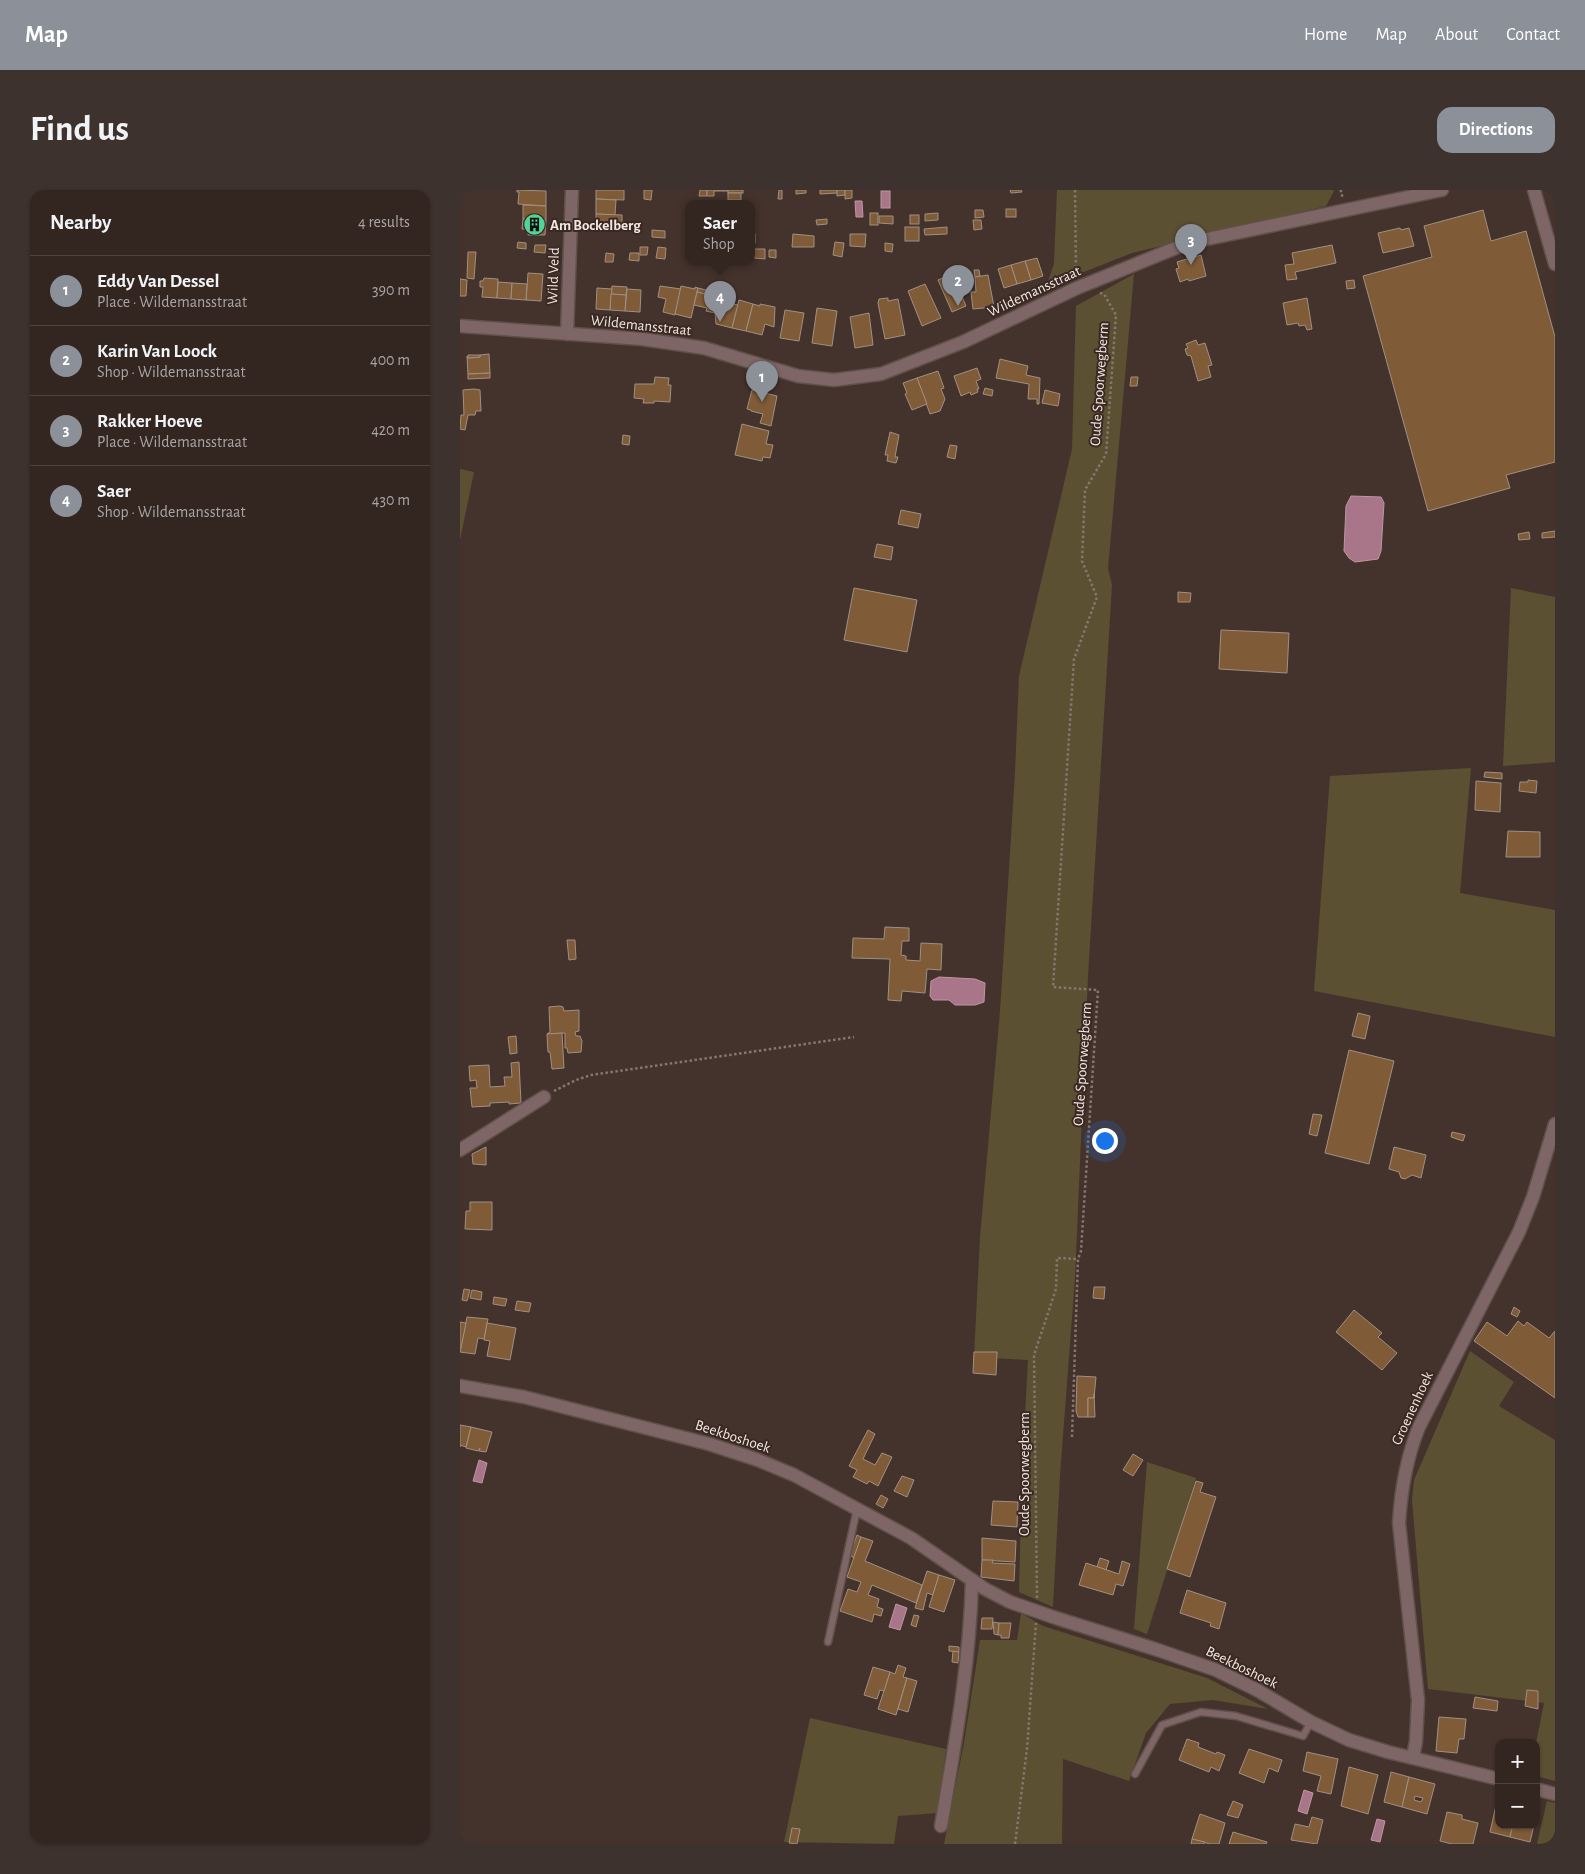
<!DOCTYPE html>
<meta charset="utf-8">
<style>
body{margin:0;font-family:"Alegreya Sans",sans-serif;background:#3e322e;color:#f1f3f6}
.controls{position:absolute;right:15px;bottom:15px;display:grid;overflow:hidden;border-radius:10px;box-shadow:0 1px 4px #0004}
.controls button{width:45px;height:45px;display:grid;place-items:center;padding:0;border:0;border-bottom:1px solid #4e433f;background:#332621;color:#f1f3f6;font:25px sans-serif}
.you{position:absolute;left:644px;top:950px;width:18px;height:18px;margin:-12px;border:4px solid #fff;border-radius:50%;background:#1a73e8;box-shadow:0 0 0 8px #1a73e833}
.badge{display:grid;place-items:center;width:32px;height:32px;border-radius:50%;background:#8c9099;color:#fff;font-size:16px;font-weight:700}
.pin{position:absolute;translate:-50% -41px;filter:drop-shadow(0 1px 2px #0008)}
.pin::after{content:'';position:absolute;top:26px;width:18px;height:15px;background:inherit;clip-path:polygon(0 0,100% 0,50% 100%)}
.popup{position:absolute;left:225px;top:10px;width:70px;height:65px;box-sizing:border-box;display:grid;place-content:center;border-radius:10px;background:#332621;filter:drop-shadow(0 1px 4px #0005);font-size:16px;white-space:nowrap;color:#a9a5a5}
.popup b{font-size:19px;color:#f1f3f6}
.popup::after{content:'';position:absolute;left:50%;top:100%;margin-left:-10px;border:10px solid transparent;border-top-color:#332621}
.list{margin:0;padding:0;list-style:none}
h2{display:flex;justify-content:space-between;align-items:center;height:65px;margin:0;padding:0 20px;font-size:21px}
h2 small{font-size:16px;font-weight:400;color:#a9a5a5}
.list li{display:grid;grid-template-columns:32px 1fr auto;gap:15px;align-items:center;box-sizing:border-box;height:70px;padding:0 20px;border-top:1px solid #4e433f}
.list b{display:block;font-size:19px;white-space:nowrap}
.list p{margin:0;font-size:16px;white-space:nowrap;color:#a9a5a5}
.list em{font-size:16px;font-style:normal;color:#a9a5a5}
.map{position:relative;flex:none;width:1095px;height:1654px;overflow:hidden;border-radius:15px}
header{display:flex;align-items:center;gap:30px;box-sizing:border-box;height:70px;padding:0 25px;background:#8c9099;color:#fff}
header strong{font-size:24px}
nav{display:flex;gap:28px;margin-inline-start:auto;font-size:18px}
.intro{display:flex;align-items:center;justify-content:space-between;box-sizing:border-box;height:120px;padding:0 30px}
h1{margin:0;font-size:35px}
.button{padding:12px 22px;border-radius:15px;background:#8c9099;color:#fff;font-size:18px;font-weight:700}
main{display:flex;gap:30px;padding:0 30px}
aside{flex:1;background:#332621;border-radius:15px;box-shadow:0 1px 4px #0004}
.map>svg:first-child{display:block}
.green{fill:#5c5032}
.water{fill:#a87589;stroke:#be97a4}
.building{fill:#7f5b38;stroke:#a09082;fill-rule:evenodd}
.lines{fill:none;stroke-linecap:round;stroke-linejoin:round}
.lane-casing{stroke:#605049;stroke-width:9}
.street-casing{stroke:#605049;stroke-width:15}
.path{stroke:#857670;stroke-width:2.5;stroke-dasharray:2.5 2.5;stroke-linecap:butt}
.lane{stroke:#7e6666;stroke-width:6}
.street{stroke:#7e6666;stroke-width:12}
.labels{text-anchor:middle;stroke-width:4;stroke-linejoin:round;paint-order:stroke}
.poi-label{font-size:15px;font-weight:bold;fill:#f3e7e3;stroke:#3a2922;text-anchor:start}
.street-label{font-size:15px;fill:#f3e7e3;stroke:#3a2922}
</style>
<header>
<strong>Map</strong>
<nav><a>Home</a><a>Map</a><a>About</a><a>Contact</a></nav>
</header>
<div class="intro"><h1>Find us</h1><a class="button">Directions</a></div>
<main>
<aside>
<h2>Nearby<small>4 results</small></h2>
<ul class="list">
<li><span class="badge">1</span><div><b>Eddy Van Dessel</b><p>Place · Wildemansstraat</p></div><em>390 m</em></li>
<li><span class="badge">2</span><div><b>Karin Van Loock</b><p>Shop · Wildemansstraat</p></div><em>400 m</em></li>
<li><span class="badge">3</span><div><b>Rakker Hoeve</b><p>Place · Wildemansstraat</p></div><em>420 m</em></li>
<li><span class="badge">4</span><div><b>Saer</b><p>Shop · Wildemansstraat</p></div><em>430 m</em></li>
</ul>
</aside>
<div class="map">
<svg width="1095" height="1654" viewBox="0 0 1095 1654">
<rect width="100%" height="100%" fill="#44332c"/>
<!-- green -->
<g class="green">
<polygon points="597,0 873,0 874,1 866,16 672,63 586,97 594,74"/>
<polygon points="674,84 648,379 652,395 628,786 615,1088 600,1285 593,1417 559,1402 562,1282 568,1170 514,1167 520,1047 540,821 555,583 559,486 612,259 616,116"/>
<polygon points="0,279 14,282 0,350"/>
<polygon points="1051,398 1095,407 1095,572 1043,576"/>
<polygon points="1011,578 1000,703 1095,720 1095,847 854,801 870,586"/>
<polygon points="1010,1161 1054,1192 1039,1216 1095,1250 1095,1591 1076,1586 1076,1553 1084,1513 968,1499 952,1310 954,1290"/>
<polygon points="687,1272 736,1288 687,1444 674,1439"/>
<polygon points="561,1423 583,1436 747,1488 808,1519 753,1510 710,1514 686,1543 669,1591 603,1569 602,1654 484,1654 504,1553 520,1450 557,1450"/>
<polygon points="350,1528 486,1559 477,1623 438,1626 434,1654 324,1652"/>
<polygon points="1087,1611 1095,1613 1095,1654 1077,1654"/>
</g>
<!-- water -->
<g class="water">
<rect x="421" y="1" width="9" height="17"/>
<polygon points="395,11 402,11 403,27 396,27"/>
<polygon points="891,306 921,307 924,313 921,361 918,369 895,372 889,368 884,361 886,316"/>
<polygon points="479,787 515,789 525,793 524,812 515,815 495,815 489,810 473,810 470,806 471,791"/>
<polygon points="19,1270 27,1273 22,1293 13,1291"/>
<polygon points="436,1414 447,1418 440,1440 429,1437"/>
<polygon points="844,1600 853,1603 847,1624 838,1621"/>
<polygon points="917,1629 925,1631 920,1652 911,1650"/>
</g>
<!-- building -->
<g class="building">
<polygon points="57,0 86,1 86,16 58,14 59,2 57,2"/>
<polygon points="136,0 164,0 164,10 136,9"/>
<polygon points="184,0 192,0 191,10 184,9"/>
<polygon points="240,0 247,0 247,6 239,6"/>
<polygon points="247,0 268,0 268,1 254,1 254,6 247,6"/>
<rect x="268" y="0" width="15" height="3"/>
<polygon points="319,0 322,0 322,9 318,9"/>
<polygon points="336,0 346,0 346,3 336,4"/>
<polygon points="360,0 377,0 377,3 360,4"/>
<polygon points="377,0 385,0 385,5 377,6"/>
<polygon points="385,0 392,0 392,8 385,9"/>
<polygon points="550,0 561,0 562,2 551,3"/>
<rect x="268" y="3" width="13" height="7"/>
<polygon points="136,9 156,10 155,25 136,24"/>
<polygon points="63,15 86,16 86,30 63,29"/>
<rect x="546" y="19" width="10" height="8"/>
<polygon points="515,20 523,20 524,27 515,28"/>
<polygon points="1023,20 1031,51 1066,41 1095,147 1095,272 1046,285 1050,298 968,321 903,86 972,67 964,36"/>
<rect x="410" y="23" width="8" height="12"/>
<polygon points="478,23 478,30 465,31 465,24"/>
<polygon points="136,24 162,25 162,39 136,38"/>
<rect x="450" y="25" width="9" height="9"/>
<polygon points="419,26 433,26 433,34 419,33"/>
<polygon points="63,29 86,30 85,45 68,45 69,40 62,39"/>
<polygon points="367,29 367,34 357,35 356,30"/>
<polygon points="513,30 521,30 522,39 514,40"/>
<rect x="445" y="37" width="14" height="14"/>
<polygon points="487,37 487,44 465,45 464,39"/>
<polygon points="940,38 941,40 949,38 954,56 923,63 918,43"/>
<polygon points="192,40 205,41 205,48 192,47"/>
<rect x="291" y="44" width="4" height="9"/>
<polygon points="333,44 354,46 354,57 332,57"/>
<polygon points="390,44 406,44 405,57 390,56"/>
<polygon points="58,52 66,53 66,59 57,58"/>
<polygon points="375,52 384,53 382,67 373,65"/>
<polygon points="425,53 433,54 432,62 425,61"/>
<polygon points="75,55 86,55 85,63 74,62"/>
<polygon points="872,55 876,73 835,82 837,89 827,90 825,75 834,74 832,63"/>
<polygon points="180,57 188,57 187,65 180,65"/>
<polygon points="198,57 206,58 205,69 196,68"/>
<polygon points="294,59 305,59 305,69 294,68"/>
<polygon points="309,60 316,60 316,68 309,67"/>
<polygon points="8,62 16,62 14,89 7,88"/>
<polygon points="146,63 154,64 153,72 145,72"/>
<polygon points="170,63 179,63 179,71 169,70"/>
<polygon points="741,65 746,86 729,91 728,89 720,92 716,79 719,78 717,72"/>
<polygon points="577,68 583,86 571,90 565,71"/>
<polygon points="565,71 571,90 557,94 551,75"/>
<polygon points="551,75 557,94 544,98 538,79"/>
<polygon points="514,80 519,80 520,86 515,87"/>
<polygon points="496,82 503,98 499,99 506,116 492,122 478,90"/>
<polygon points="68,83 83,84 81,111 66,110"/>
<polygon points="528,85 534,117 513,119 511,102 516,102 515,87"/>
<polygon points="24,88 38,89 37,108 22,107 23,97 20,97 20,91 23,91"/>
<polygon points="0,89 7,90 6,106 0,106"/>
<polygon points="894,90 895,98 887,99 886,91"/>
<polygon points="38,92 52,93 51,109 37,108"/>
<polygon points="52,93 67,94 66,110 51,109"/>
<polygon points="465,94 481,128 462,136 448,101"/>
<polygon points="152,96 167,97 166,105 151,104"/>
<polygon points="200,96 221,99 215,125 203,122 206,109 198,107"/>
<polygon points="221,96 235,99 235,97 238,98 231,128 215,124"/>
<polygon points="137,98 152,99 150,120 136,119"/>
<polygon points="238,98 250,101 249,105 237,102"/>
<polygon points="167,99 181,100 180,122 165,121"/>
<polygon points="265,99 271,100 269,113 278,115 272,138 256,134 255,123 260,102"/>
<polygon points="251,100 260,102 255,123 246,121 247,118 234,115 237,102 249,105"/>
<polygon points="151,104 166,105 165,121 150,120"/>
<polygon points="428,108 428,111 438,109 445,145 425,149 418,113 419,109"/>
<polygon points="847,108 852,139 847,140 845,135 839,136 838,133 827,135 823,113"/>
<polygon points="279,110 293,114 286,141 272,138"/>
<polygon points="293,114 300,116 300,114 315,117 314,137 305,134 302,145 286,141"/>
<polygon points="357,118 377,121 372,156 352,153"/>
<polygon points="325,120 344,123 339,151 320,148"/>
<polygon points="409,123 413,155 395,158 390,127"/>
<polygon points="736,150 738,155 745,153 752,175 748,176 751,187 738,191 731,166 727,165 725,159 728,158 726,154"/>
<polygon points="29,164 30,183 8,184 7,166 8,168 20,167 20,165"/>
<polygon points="8,165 20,165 20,167 8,168"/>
<polygon points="540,169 568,176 566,185 580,188 579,214 577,214 577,209 568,209 569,194 536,188"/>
<polygon points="517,178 521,189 516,191 519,199 517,199 518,202 511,205 510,202 501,206 494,186"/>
<polygon points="478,181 484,198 481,199 485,209 480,221 470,224 457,188"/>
<polygon points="30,183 30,188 8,189 8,184"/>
<polygon points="195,187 209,188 208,195 211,195 210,212 194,211 194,213 183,213 184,209 174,208 175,194 194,194"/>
<polygon points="671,187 678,187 677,196 670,196"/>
<polygon points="457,188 467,214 452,220 445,204 447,203 443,193"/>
<polygon points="525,198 533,200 532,206 523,204"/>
<polygon points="14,199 20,200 21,221 16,221 15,225 8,225 5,240 0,239 1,225 4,225 3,200"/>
<polygon points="292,200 317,206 311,236 300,233 303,224 291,221 291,220 287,219"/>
<polygon points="585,200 600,204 598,216 582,213"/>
<polygon points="282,234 309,241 306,254 313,255 310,268 303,267 302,271 275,265"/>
<polygon points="430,242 439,245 435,267 438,267 436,273 427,271 428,265 425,265"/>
<polygon points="163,245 170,246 169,255 162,254"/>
<polygon points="490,255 497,256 495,269 487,267"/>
<polygon points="441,320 461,324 458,338 438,334"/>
<polygon points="1095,341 1095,347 1082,348 1082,343"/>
<polygon points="1069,342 1070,349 1059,350 1058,344"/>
<polygon points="417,354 433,357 431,370 414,367"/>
<polygon points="394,398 457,410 447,462 384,450"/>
<polygon points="718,402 731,403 730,412 718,412"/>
<polygon points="761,440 829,443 827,483 759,479"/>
<polygon points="1025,582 1042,583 1042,589 1024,587"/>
<polygon points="1068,590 1077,591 1076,603 1059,601 1060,592 1068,592"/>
<polygon points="1016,591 1041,593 1040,622 1015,620"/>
<polygon points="1048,641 1080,642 1080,667 1046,667"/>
<polygon points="425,737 449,738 449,751 442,751 441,765 446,766 446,770 460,771 461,753 482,754 481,780 467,779 465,803 442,801 441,811 428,810 430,769 392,768 393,748 424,749"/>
<polygon points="107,750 115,750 116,769 109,770"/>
<polygon points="100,816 103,817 104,821 119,820 119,841 115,842 116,846 120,846 122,851 121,862 108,863 107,858 105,858 105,843 87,844 90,842 89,817"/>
<polygon points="898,823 910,826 905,849 892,846"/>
<polygon points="102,843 104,878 92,879 90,862 88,862 87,844"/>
<polygon points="56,846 57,863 50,864 48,847"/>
<polygon points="889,860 934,871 909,974 865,963"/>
<polygon points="59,872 61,913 49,914 49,912 30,913 30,916 12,917 10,898 17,898 16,890 10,891 9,876 29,875 30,897 45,896 44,887 52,887 51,873"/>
<polygon points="853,924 862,925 857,946 849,944"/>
<polygon points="992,942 1005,945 1003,951 991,947"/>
<polygon points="26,957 26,975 13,974 12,964"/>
<polygon points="934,957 966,965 961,988 952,985 945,989 941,988 939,982 929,979"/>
<polygon points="10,1012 32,1012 32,1040 5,1039 6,1021 10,1021"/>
<polygon points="634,1097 645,1097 644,1109 633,1108"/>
<polygon points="4,1099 10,1100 7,1111 2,1110"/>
<polygon points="12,1100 22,1102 21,1110 10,1108"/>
<polygon points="34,1107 47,1109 45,1116 33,1114"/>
<polygon points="57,1111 71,1113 69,1122 55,1120"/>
<polygon points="1054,1117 1060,1121 1057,1127 1051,1124"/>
<polygon points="894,1120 922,1143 918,1147 937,1163 922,1180 876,1142"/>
<polygon points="7,1127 28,1129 24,1149 18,1148 15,1164 0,1162"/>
<polygon points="1058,1131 1064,1136 1067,1132 1089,1148 1095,1141 1095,1208 1014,1151 1027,1132 1047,1146"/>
<polygon points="0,1132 6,1133 0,1162"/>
<polygon points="27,1133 56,1138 50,1170 27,1166 30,1151 24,1150"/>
<polygon points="514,1162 537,1162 536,1185 513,1183"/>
<polygon points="617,1186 636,1187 634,1208 628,1208 628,1227 618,1227 616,1221"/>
<polygon points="634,1204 635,1227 628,1227 628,1208 634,1208"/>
<polygon points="0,1235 11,1237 6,1257 0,1255 0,1257"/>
<polygon points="11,1237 32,1242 26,1262 19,1261 20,1258 18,1261 6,1258"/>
<polygon points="408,1240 415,1244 403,1269 415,1275 422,1263 432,1267 418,1296 409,1291 407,1294 393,1287 397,1280 389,1276"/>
<polygon points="673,1264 683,1270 673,1286 663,1280"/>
<polygon points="442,1286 454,1290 447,1307 434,1301"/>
<polygon points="736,1291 743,1293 740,1302 756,1307 730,1387 707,1379"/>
<polygon points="421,1305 428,1309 423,1318 416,1314"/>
<polygon points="533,1311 558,1312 557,1337 531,1335"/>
<polygon points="397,1345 401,1347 394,1368 392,1367 390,1363"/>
<polygon points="401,1347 413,1351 405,1371 462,1395 456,1413 412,1395 408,1405 419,1409 417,1417 423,1419 421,1426 414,1424 412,1432 380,1421 388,1399 397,1402 401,1392 387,1387"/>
<polygon points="522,1348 556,1351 555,1372 522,1370"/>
<polygon points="640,1368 649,1371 646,1380 637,1377"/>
<polygon points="522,1370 533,1370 532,1373 555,1374 554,1391 521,1387"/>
<polygon points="662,1371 670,1374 663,1396 656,1394 653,1405 619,1395 626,1373 659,1384"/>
<polygon points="467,1381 479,1385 473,1405 467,1403 463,1420 455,1418"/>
<polygon points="479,1385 495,1390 484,1422 469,1417"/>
<polygon points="727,1400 766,1413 759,1439 750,1436 751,1433 720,1423"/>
<polygon points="454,1425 459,1426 456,1437 451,1435"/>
<polygon points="522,1428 533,1428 532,1439 521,1439"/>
<polygon points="533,1432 539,1433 538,1445 534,1444"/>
<polygon points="539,1433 551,1433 549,1448 541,1448 541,1445 538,1445"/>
<polygon points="489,1456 499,1457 499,1462 489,1461"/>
<polygon points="493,1461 499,1462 498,1473 492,1472"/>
<polygon points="438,1475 446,1478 443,1487 447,1488 436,1525 418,1519 430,1482 435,1484"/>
<polygon points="413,1477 430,1482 424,1501 420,1500 417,1509 404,1505"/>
<polygon points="447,1488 457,1491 448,1522 438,1519"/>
<polygon points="1067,1500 1078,1501 1078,1519 1065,1516"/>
<polygon points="1015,1507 1038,1511 1037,1521 1013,1518"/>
<polygon points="979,1527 1006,1529 1004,1549 999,1549 997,1563 976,1561"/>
<polygon points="727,1549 739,1553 738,1557 756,1564 757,1562 765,1565 759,1581 751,1577 749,1582 719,1570"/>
<polygon points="789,1559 822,1570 818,1582 809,1578 804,1593 779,1583"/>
<polygon points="847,1562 878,1569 871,1604 857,1601 861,1586 843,1581"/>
<polygon points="889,1577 918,1585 908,1624 881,1616"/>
<polygon points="931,1582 949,1587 942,1617 924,1612"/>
<path d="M 949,1587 L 975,1594 L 967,1624 L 942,1617 ZM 955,1606 L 963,1608 L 961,1612 L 954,1610 Z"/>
<polygon points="773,1611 783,1615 778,1628 767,1625"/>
<polygon points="1037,1611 1039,1635 1053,1635 1050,1647 1030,1642"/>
<polygon points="987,1622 1002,1625 1002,1629 1018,1633 1013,1654 992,1654 980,1651"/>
<polygon points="740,1624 765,1633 759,1654 750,1654 732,1649"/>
<polygon points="852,1627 863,1630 857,1654 831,1650 835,1634 849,1637"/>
<polygon points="1053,1635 1074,1635 1070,1652 1050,1647"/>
<polygon points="332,1638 340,1639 337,1654 329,1653"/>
<polygon points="773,1642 807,1652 806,1654 769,1654"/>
<polygon points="732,1649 745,1652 744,1654 731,1654"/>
</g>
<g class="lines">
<defs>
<g id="lane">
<polyline points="368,1452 397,1319"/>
<polyline points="675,1584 702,1535 741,1522 776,1526 843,1546 851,1532"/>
</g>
<g id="street">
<polyline points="1074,0 1095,74"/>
<polyline points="0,136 182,149 244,158 338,186 374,190 421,184 503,152 617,98 728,53 982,0"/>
<polyline points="107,144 112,0"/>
<polyline points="0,960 84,907"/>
<polyline points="0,1196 64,1207 249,1254 298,1270 334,1285 451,1348 525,1399 550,1412 596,1428 695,1459 756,1480 797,1500 851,1532 889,1550 928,1562 1039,1589"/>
<path d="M 953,1567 L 956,1551 L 958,1510 L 939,1333 C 941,1299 946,1269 959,1237 L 1059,1042 L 1073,1007 L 1095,934"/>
<polyline points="1076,1599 1095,1604"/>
<path d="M 481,1636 C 495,1554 510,1473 512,1390"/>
</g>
</defs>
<!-- lane casing -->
<use href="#lane" class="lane-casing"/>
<!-- street casing -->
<use href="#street" class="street-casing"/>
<!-- path -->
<g class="path">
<polyline points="615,0 616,83"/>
<polyline points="880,0 882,2 882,8"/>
<polyline points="94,901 116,890 131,885 394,847"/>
<polyline points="612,1247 618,1069 621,1061 638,800 593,797 614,469 637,407 622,371 625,300 646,264 656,125 644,104 640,103"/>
<polyline points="577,1408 574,1165 596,1099 597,1068 618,1069"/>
<polyline points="555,1654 567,1559 576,1433"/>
</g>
<!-- lane -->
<use href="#lane" class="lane"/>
<!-- street -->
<use href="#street" class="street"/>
</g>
<!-- icons -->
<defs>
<symbol id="building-disc" viewBox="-11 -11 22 22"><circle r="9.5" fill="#52d397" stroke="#3a2922"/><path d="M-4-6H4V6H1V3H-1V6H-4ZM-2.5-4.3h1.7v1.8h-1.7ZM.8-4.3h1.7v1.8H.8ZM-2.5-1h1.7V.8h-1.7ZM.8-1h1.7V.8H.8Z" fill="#111"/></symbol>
</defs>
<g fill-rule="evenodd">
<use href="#building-disc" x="62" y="22" width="25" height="25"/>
</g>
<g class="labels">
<!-- poi labels -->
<g class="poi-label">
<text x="90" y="40">Am Bockelberg</text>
</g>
<!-- street labels -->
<g class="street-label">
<text transform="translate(93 86) rotate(-88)" y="5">Wild Veld</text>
<text transform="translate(574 101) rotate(-25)" y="5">Wildemansstraat</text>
<text transform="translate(181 135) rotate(6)" y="5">Wildemansstraat</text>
<text transform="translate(639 194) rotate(-86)" y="5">Oude Spoorwegberm</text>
<text transform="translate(622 874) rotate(-86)" y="5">Oude Spoorwegberm</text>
<text transform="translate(952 1218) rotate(-65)" y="5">Groenenhoek</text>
<text transform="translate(273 1246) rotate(18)" y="5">Beekboshoek</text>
<text transform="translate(564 1284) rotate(-90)" y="5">Oude Spoorwegberm</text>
<text transform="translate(782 1477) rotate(26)" y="5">Beekboshoek</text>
</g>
</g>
</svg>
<div class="controls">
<button>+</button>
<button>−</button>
</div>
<div class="you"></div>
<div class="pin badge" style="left:302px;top:212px">1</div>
<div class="pin badge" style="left:498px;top:116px">2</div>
<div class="pin badge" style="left:731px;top:75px">3</div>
<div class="pin badge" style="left:260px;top:132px">4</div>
<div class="popup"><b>Saer</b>Shop</div>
</div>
</main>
